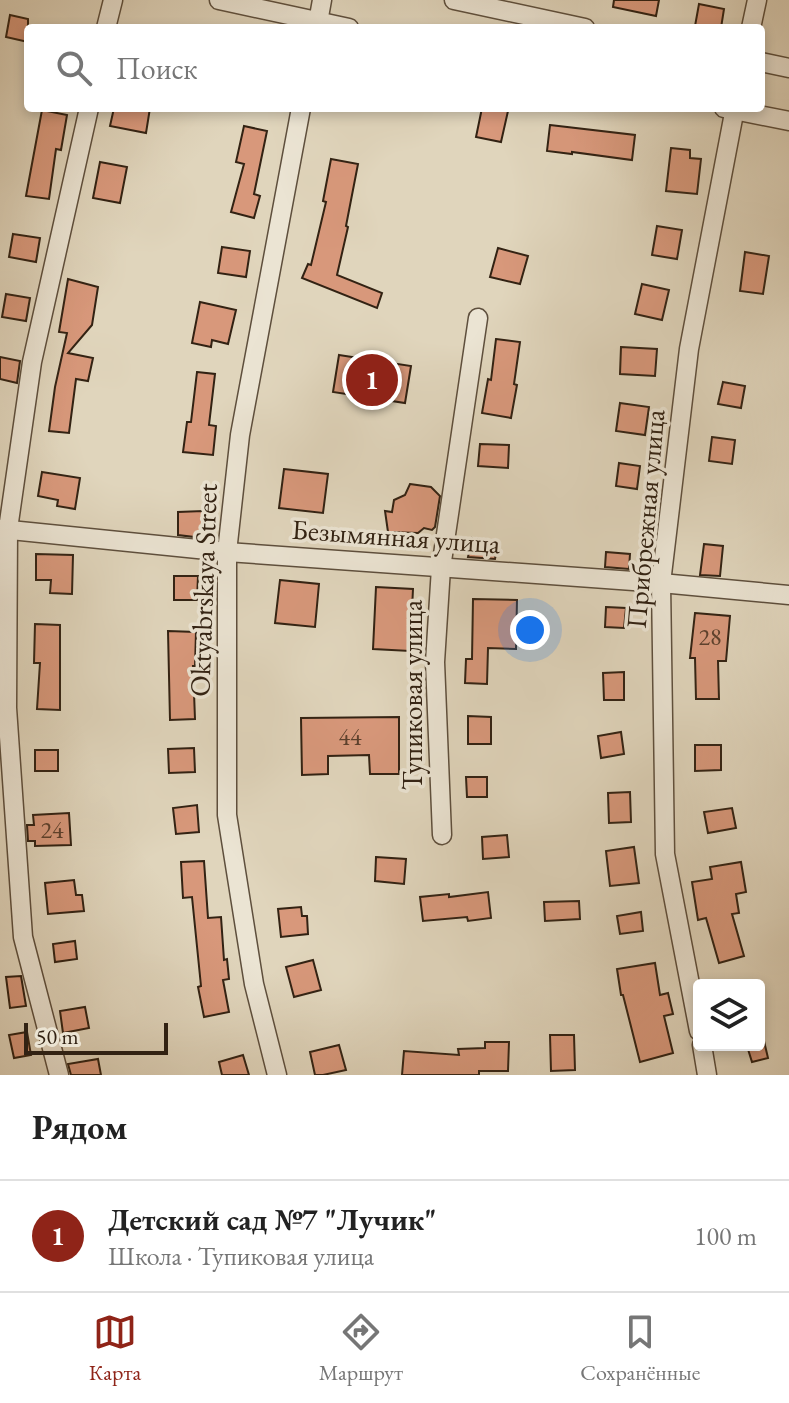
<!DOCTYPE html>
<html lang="ru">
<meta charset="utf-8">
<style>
body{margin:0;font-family:"EB Garamond",serif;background:#f6f6f6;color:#222}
.controls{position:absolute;right:24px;bottom:24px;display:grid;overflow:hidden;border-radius:8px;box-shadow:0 4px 12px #0003}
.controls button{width:72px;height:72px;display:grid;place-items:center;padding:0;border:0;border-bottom:2px solid #e0e0e0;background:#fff;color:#222;font:40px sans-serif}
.scale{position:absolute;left:24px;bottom:20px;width:144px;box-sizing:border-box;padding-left:8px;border:4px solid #322213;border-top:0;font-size:22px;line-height:28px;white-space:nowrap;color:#322213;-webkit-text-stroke:6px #ebe4d3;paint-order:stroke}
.you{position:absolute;left:530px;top:630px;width:28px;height:28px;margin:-20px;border:6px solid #fff;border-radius:50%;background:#1a73e8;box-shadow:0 0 0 12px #1a73e833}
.badge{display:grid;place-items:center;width:52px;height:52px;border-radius:50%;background:#8f2418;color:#fff;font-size:26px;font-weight:700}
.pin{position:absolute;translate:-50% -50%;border:4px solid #fff;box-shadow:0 2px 8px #0006}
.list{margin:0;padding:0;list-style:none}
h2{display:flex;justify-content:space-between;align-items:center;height:104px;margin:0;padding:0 32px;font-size:34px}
h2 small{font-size:26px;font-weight:400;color:#767676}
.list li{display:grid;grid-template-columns:52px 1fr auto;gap:24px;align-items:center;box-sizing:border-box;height:112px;padding:0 32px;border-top:2px solid #e0e0e0}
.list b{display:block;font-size:30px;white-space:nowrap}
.list p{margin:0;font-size:26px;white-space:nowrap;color:#767676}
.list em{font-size:26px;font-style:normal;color:#767676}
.icon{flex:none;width:44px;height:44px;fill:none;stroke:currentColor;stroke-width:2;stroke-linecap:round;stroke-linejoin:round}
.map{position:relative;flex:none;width:789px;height:1075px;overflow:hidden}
.search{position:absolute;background:#fff;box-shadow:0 4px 12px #0003;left:24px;right:24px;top:24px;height:88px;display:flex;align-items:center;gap:20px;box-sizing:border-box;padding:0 28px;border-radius:8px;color:#767676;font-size:30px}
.sheet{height:216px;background:#fff}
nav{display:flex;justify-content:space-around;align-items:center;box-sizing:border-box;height:112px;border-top:2px solid #e0e0e0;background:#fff;font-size:22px;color:#767676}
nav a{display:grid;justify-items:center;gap:4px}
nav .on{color:#8f2418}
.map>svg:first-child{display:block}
.building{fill:#d8987b;stroke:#322213;stroke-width:2}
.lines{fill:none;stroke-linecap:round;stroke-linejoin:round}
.minor-casing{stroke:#5e4f3d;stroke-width:21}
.minor{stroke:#ebe4d3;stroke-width:18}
.labels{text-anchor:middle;stroke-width:7;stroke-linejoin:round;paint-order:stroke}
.number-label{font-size:24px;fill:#5c402d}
.street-label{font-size:28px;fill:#322213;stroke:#ebe4d3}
</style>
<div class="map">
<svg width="789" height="1075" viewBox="0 0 789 1075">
<rect width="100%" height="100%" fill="#e0d5bc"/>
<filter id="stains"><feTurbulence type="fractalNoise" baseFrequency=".0025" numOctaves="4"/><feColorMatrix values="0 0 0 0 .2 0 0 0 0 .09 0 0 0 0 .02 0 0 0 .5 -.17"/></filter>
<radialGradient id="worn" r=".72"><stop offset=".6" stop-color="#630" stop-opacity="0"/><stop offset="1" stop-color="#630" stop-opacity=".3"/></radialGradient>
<!-- building -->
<g class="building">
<polygon points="614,0 659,0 656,16 613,7"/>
<polygon points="699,4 724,9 721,28 695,26"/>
<polygon points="10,15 28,19 28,42 6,37"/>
<polygon points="114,108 150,108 146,133 110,126"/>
<polygon points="482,108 496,108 508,111 501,142 476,137"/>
<polygon points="42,110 67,115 61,150 56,149 49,199 26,196"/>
<polygon points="550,125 635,135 632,160 572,152 572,154 547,151"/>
<polygon points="244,126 267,131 254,194 260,196 254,218 231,212 244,164 236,162"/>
<polygon points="671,148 690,150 690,158 701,159 697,194 666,191"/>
<polygon points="331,159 358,164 346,226 348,227 337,275 382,293 377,308 302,278 308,264 311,265 326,202 323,201"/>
<polygon points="100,162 127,167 120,203 93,198"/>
<polygon points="657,226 682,230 677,259 652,255"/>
<polygon points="13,234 40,238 36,262 9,257"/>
<polygon points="222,247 250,251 246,277 218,273"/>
<polygon points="498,248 528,256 520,284 490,277"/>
<polygon points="745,252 769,256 763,294 740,291"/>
<polygon points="68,279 98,287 92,325 68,353 93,358 88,381 76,379 69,433 49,431 55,387 67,333 59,332"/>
<polygon points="642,284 669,290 662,320 635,314"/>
<polygon points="6,294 30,298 26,321 2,317"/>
<polygon points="200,302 236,310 228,344 212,340 211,347 192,343"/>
<polygon points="496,339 520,342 514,384 517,385 511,418 482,413 488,379 491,380"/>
<polygon points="621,347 657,349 655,376 620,374"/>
<polygon points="339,355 411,366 405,403 333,392"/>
<polygon points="0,357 20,361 17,383 0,379"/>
<polygon points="197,372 215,374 209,425 216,426 213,455 183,452 187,422 191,422"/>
<polygon points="723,382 745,386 741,408 718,404"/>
<polygon points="620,403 649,407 645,435 616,431"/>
<polygon points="712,437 735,440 732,464 709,461"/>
<polygon points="480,444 509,445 508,468 478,466"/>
<polygon points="619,463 640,466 637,489 616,486"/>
<polygon points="284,469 328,474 323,513 279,508"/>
<polygon points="42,472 80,478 75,509 57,506 58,500 38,496"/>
<polygon points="410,484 431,487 440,496 435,527 432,530 424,528 418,533 388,532 385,511 392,512 394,500 405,495"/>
<polygon points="203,511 203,538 178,535 178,512"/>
<polygon points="472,538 498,543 495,559 468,557"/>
<polygon points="704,544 723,546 720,576 700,575"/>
<polygon points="606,552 630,554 629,569 605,567"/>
<polygon points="36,554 73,555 72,594 50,593 51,580 36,580"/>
<polygon points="174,576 198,576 197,600 174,600"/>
<polygon points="280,580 319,584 315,627 275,623"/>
<polygon points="376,587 413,589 410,651 373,649"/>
<polygon points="473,599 517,600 516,649 488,648 487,684 465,683 466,659 472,659"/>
<polygon points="606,607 626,608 624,628 605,627"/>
<polygon points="695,613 730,616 726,661 718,661 719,699 696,699 695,658 690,658"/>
<polygon points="35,624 60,625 60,710 37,709 40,663 34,663"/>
<polygon points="168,631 196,632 195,666 193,666 195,719 170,720"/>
<polygon points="624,672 624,700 604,700 603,673"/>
<polygon points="468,716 491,717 491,744 468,744"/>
<polygon points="399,717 399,774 370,774 369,755 328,756 328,774 302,775 301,718"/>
<polygon points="621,732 624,754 601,758 598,736"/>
<polygon points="695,745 721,745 721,770 695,771"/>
<polygon points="194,748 195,772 169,773 168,749"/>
<rect x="35" y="750" width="23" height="21"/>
<polygon points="466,777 487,777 487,797 467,797"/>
<polygon points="630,792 631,822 609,823 608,793"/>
<polygon points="197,805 199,832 176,834 173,808"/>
<polygon points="732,808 736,828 708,833 704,812"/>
<polygon points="69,813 71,845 35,846 35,841 28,841 27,825 34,825 33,815"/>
<polygon points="507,835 509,857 483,859 482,837"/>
<polygon points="634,847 639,883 610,886 606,851"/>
<polygon points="376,857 406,859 404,884 375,881"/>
<polygon points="204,861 208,918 221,917 224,960 227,959 229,979 223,980 229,1012 204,1017 198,987 201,986 192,897 183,898 181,862"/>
<polygon points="741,862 746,892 736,894 739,913 732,914 744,956 719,963 706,918 698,920 692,882 712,879 710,867"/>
<polygon points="74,880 76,895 82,895 84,911 48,914 45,883"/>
<polygon points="488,892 491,918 468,921 467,917 423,921 420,897 449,894 449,897"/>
<polygon points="579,901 580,919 545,921 544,902"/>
<polygon points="301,907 302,916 307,916 308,934 281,937 278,909"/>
<polygon points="641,912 643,931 620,934 617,916"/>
<polygon points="75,941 77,959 55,962 53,944"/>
<polygon points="313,960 321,990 294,997 286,967"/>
<polygon points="655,963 660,995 668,993 673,1014 664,1016 673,1053 640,1062 623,995 621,995 617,969"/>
<polygon points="21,976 26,1006 10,1008 6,977"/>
<polygon points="85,1007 89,1028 63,1033 60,1011"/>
<polygon points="27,1032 31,1055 14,1058 9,1035"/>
<polygon points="550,1035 574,1035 575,1070 551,1071"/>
<polygon points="764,1041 768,1058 752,1062 747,1046 759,1045 759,1043"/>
<polygon points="485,1042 509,1042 508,1071 479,1071 479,1075 402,1075 404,1051 459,1055 458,1049 485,1048"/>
<polygon points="339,1045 346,1070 323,1075 315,1075 310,1052"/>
<polygon points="243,1055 249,1075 222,1075 219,1062"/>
<polygon points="98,1059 101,1075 71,1075 68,1064"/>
</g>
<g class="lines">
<defs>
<g id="minor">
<polyline points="219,0 349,28"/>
<polyline points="454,0 585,28"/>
<polyline points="106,28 113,0"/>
<polyline points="317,28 322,0"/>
<polyline points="751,28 757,0"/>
<polyline points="761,62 789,68"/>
<polyline points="724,108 789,121"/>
<polyline points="0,529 227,552 661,583 789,595"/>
<polyline points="442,835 435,662 441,568 478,318"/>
<polyline points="699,1031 665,854 661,583 689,349 735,108"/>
<polyline points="702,1045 707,1075"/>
<polyline points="59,1075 23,937 7,708 8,529 32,362 89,108"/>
<polyline points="277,1075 254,984 227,815 227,552 240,435 301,108"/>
</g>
</defs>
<!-- minor casing -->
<use href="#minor" class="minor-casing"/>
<!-- minor -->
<use href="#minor" class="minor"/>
</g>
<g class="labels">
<!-- number labels -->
<g class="number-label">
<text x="710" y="645">28</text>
<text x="350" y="745">44</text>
<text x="52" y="838">24</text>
</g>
<!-- street labels -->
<g class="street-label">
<text transform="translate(645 519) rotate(-85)" y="10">Прибрежная улица</text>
<text transform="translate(396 536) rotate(4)" y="10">Безымянная улица</text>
<text transform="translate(203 590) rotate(-88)" y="10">Oktyabrskaya Street</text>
<text transform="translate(412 695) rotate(-90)" y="10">Тупиковая улица</text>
</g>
</g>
<rect width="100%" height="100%" filter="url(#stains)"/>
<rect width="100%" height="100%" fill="url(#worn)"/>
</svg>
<div class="controls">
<button><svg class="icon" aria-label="layers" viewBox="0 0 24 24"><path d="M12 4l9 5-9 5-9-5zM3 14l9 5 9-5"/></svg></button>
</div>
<div class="scale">50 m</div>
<div class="you"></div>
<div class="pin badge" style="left:372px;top:380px">1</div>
<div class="search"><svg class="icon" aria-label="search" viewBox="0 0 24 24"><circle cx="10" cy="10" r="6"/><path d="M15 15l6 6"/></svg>Поиск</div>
</div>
<section class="sheet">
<h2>Рядом<small></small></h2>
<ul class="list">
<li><span class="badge">1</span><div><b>Детский сад №7 &quot;Лучик&quot;</b><p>Школа · Тупиковая улица</p></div><em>100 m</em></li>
</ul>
</section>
<nav>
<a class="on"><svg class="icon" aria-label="map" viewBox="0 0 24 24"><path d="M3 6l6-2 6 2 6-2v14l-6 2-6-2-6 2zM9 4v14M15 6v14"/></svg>Карта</a>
<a><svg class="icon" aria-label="directions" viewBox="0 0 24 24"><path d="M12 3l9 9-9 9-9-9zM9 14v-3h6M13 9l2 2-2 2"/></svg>Маршрут</a>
<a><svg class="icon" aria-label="saved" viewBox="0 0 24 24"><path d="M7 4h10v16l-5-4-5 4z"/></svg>Сохранённые</a>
</nav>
